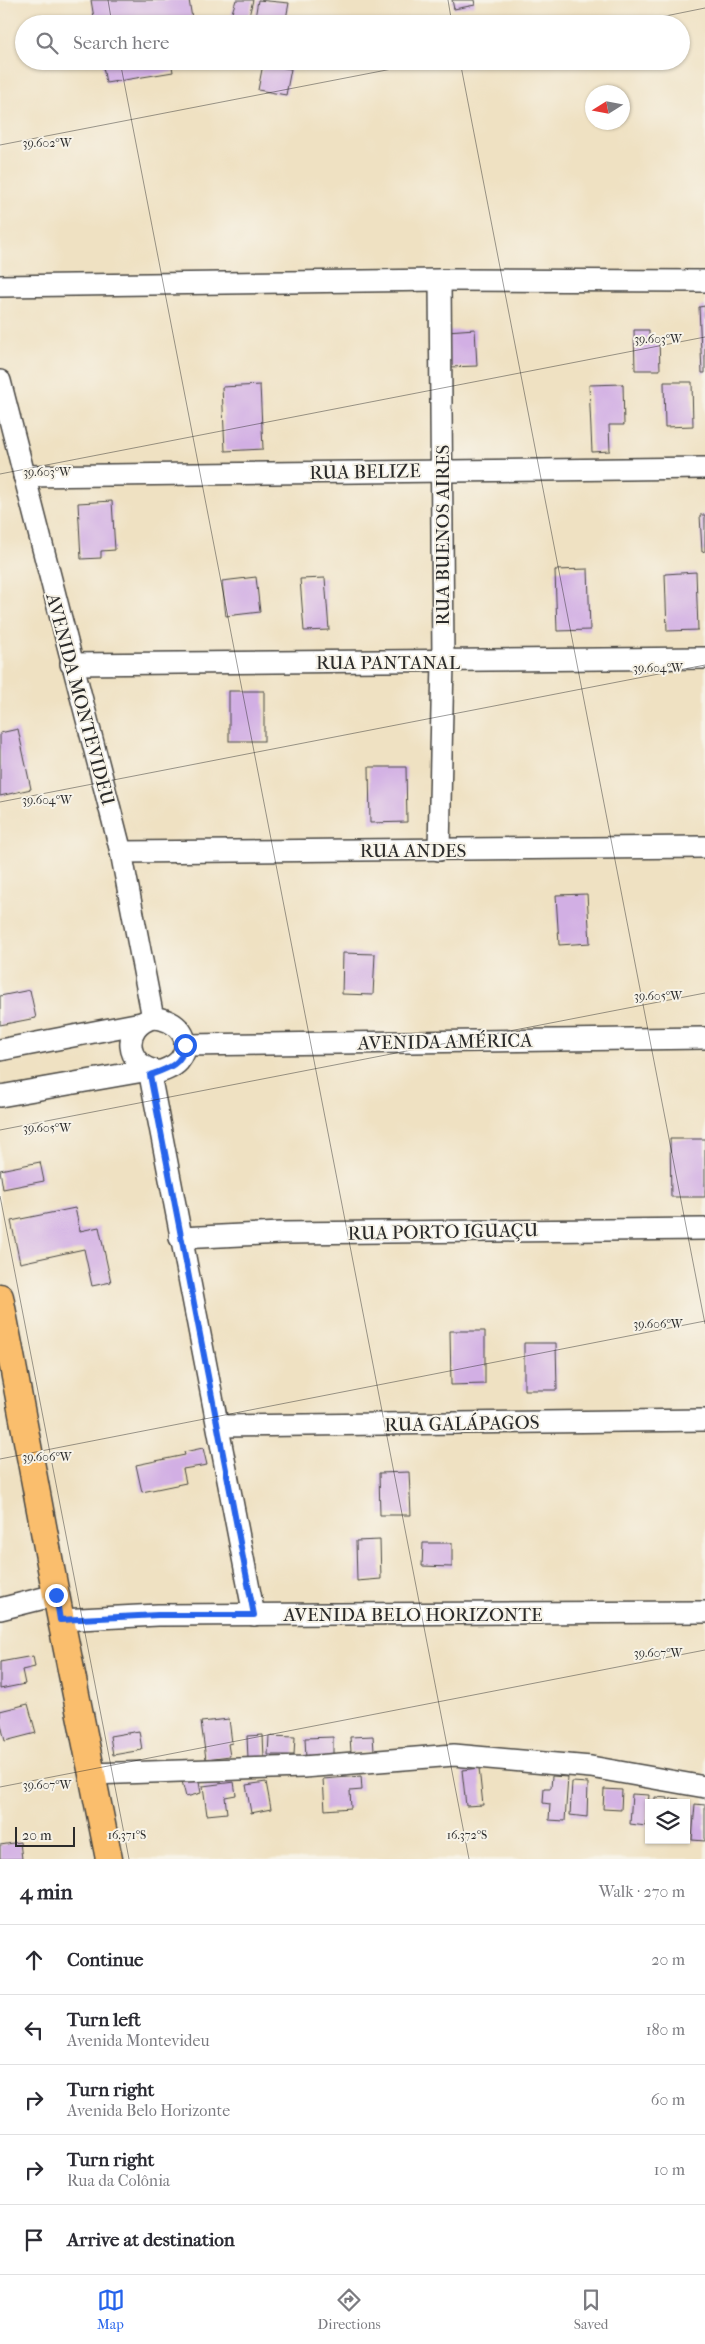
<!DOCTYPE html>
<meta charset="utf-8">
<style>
body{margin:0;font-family:"IM FELL French Canon",serif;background:#f2f2f3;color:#2b2b33}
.controls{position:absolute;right:15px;bottom:15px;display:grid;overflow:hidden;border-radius:0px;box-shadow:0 1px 4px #0004}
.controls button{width:45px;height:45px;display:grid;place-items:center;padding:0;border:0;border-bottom:1px solid #e1e1e2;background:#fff;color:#2b2b33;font:25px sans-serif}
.compass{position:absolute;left:585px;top:85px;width:45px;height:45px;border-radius:50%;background:#fff;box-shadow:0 1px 4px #0004;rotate:259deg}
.scale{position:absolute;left:15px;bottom:12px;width:60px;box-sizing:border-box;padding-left:5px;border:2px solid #2b2b2b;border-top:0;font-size:14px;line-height:18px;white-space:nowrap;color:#2b2b2b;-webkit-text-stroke:4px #f7f3e8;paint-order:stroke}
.stop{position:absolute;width:15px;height:15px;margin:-11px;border:4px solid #2563eb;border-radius:50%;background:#fff}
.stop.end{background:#2563eb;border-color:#fff;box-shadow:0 1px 5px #0008}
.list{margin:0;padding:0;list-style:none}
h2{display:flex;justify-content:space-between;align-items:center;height:65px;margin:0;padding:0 20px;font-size:21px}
h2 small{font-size:16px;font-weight:400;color:#7c7c81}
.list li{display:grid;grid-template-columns:32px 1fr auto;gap:15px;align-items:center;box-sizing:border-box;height:70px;padding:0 20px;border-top:1px solid #e1e1e2}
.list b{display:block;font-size:19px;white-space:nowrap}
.list p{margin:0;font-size:16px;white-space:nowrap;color:#7c7c81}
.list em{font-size:16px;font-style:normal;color:#7c7c81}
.icon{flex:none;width:28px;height:28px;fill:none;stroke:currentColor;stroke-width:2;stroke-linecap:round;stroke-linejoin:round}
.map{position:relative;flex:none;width:705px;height:1859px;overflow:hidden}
.search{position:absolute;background:#fff;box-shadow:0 1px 4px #0004;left:15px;right:15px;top:15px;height:55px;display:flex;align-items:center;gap:12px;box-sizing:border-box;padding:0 18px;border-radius:28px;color:#7c7c81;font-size:19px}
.sheet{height:415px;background:#fff}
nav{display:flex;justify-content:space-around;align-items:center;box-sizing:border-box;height:70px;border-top:1px solid #e1e1e2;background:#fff;font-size:14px;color:#7c7c81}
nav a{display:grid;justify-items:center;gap:2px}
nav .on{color:#2563eb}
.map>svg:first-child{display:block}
.building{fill:#d2afe4}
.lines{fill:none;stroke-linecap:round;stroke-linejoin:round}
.minor-casing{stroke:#484642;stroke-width:24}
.major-casing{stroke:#484642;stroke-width:29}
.minor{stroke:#fff;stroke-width:21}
.major{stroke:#fabe6d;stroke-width:26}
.route{stroke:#2563eb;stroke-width:6}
.ticks{fill:none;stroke:#2b2b2b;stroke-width:1;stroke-opacity:0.45}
.labels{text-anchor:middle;stroke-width:4;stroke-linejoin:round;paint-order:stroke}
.street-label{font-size:19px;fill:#2b2b2b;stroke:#f7f3e8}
.ticks-label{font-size:12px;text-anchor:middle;fill:#2b2b2b;stroke:#f7f3e8;stroke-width:4;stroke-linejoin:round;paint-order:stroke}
</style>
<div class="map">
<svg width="705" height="1859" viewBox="0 0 705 1859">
<rect width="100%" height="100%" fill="#f7f3e8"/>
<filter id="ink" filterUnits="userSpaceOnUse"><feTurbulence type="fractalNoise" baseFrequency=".02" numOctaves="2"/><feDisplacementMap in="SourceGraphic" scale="10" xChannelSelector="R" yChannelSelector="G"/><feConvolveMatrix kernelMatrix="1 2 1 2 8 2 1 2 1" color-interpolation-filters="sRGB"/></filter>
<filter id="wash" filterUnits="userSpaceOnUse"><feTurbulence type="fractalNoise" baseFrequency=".0096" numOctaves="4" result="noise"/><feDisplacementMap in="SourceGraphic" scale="20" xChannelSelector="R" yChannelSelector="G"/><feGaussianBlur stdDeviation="1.12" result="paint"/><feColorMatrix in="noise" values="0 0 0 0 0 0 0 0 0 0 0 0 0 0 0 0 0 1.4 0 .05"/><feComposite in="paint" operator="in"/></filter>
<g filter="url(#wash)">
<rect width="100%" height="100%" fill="#efe1c2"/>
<g id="blocks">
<!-- building -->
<g class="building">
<polygon points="91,0 189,0 193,24 95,24"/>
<polygon points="236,0 253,0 247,24 229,22"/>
<polygon points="258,0 289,3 285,24 254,24"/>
<polygon points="452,0 474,0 475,5 454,9"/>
<polygon points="102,61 171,61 173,72 106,83"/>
<polygon points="471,61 481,61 481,64 472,66"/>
<polygon points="263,64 291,69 286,95 258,90"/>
<polygon points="705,306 705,373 702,373 699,307"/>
<polygon points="475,329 477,366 449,367 447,331"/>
<polygon points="634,330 649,330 649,339 659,339 660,370 635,370"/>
<polygon points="664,382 692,382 693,426 665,427"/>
<polygon points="623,384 624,425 609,425 610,451 592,452 589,385"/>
<polygon points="260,385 263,449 225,451 222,387"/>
<polygon points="112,501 115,550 101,551 101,558 81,559 78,503"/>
<polygon points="700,515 705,515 705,551 702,552"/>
<polygon points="588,569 590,630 557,631 555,570"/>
<polygon points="696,572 698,630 667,631 665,574"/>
<polygon points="256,577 260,612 226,616 222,581"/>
<polygon points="325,578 329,630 304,631 300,579"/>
<rect x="229" y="691" width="35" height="50"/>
<polygon points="18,729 31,789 0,796 0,733"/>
<polygon points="369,767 406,767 407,822 370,823"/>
<polygon points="587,894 590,943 559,945 556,895"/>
<polygon points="343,953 375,954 373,995 342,994"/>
<polygon points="30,990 36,1018 0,1025 0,996"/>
<polygon points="670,1139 705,1139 705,1197 671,1197"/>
<polygon points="40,1162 44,1181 3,1189 0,1170"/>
<polygon points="75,1208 80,1231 99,1227 111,1282 92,1286 84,1249 20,1263 11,1221"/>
<polygon points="450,1331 485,1331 485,1384 451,1385"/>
<polygon points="524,1343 556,1343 557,1390 524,1390"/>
<polygon points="203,1448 207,1465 183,1469 186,1483 142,1492 136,1465 185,1455 184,1452"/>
<polygon points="409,1472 411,1515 380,1515 379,1473"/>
<polygon points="380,1540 381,1579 357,1581 356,1541"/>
<polygon points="423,1543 452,1543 452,1567 422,1566"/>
<polygon points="33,1656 35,1667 22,1670 25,1684 0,1689 0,1662"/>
<polygon points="28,1704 36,1733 5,1741 0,1721 0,1711"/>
<polygon points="229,1719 232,1743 228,1744 230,1756 206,1759 201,1722"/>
<polygon points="139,1731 142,1750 113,1755 110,1736"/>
<polygon points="263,1735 264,1758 248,1759 247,1736"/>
<polygon points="269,1736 295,1737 294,1755 268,1755"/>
<polygon points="373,1736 374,1751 351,1752 350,1737"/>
<polygon points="333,1737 333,1758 306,1759 305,1738"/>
<polygon points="479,1768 483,1805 466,1806 462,1770"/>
<polygon points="361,1776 362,1790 350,1791 351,1808 325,1810 323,1779"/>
<polygon points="552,1776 568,1777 565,1821 549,1820 550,1804 543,1803 544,1788 551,1788"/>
<polygon points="198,1777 201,1793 186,1797 182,1781"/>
<polygon points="234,1782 236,1795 225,1797 227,1813 207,1815 203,1786"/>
<polygon points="266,1782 271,1809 251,1813 246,1785"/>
<polygon points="572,1782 588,1783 587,1817 570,1815"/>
<polygon points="604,1789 622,1790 621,1810 603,1809"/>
<polygon points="632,1794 649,1795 646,1826 630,1824"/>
<polygon points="655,1797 668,1798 668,1803 655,1803"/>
<polygon points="671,1798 679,1799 679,1803 670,1803"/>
<polygon points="695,1804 705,1805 705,1841 692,1840"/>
<polygon points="20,1842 22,1859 0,1859 0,1845"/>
</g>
</g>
</g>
<g filter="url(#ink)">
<use href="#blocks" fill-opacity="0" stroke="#484642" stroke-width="1"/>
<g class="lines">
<defs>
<g id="minor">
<polyline points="0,286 440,280 705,281"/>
<polyline points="0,381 121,852 153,1018"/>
<polyline points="24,476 705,468"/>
<polyline points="71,664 705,658"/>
<polyline points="439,850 443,661 440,280"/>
<polyline points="121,852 705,847"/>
<path d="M 153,1018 C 176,1018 196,1040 179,1061 C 172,1069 159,1072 150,1075 L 157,1071 C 125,1066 121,1027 153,1018 Z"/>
<polyline points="185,1045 705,1038"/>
<polyline points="0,1050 141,1023"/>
<polyline points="150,1075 254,1615"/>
<polyline points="0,1096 149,1070"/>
<polyline points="180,1238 281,1233 705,1229"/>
<polyline points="219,1426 705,1420"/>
<polyline points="0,1609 56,1595"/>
<polyline points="60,1620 158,1615 705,1612"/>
<polyline points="91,1774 303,1767 454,1755 591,1767 705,1787"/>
</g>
<polyline id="major" points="0,1297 56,1595 109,1859"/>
</defs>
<!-- minor casing -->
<use href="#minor" class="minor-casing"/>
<!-- major casing -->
<use href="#major" class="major-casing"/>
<!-- minor -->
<use href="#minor" class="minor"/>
<!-- major -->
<use href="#major" class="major"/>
</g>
</g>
<g class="lines" filter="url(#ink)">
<!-- route -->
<path class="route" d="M 56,1595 L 60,1620 L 158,1615 L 254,1615 L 150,1075 C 167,1069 182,1065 185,1045"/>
</g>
<!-- ticks -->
<path class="ticks" d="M 108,0 L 112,24M 448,0 L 452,24M 626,24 L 705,8M 120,61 L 469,1859M 460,61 L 705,1324M 0,145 L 433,61M 0,474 L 705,337M 0,802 L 705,665M 0,1130 L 705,993M 0,1196 L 129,1859M 0,1459 L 705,1321M 0,1787 L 705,1650"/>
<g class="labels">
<!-- street labels -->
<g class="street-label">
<text transform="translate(365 471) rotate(-1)" y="7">RUA BELIZE</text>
<text transform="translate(442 535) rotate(-90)" y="7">RUA BUENOS AIRES</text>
<text x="388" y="669">RUA PANTANAL</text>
<text transform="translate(81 699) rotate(75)" y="7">AVENIDA MONTEVIDEU</text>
<text x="413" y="857">RUA ANDES</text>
<text transform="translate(445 1041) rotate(-1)" y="7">AVENIDA AMÉRICA</text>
<text transform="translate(443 1231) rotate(-1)" y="7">RUA PORTO IGUAÇU</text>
<text transform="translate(462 1423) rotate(-1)" y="7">RUA GALÁPAGOS</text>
<text x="413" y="1621">AVENIDA BELO HORIZONTE</text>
</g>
</g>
<g class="ticks-label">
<text x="47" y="147">39.602°W</text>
<text x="658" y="343">39.603°W</text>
<text x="47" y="476">39.603°W</text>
<text x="658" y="672">39.604°W</text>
<text x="47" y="804">39.604°W</text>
<text x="658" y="1000">39.605°W</text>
<text x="47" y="1132">39.605°W</text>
<text x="658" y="1328">39.606°W</text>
<text x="47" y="1461">39.606°W</text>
<text x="658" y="1657">39.607°W</text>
<text x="47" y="1789">39.607°W</text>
<text x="127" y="1839">16.371°S</text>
<text x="467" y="1839">16.372°S</text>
</g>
</svg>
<div class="controls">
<button><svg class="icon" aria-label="layers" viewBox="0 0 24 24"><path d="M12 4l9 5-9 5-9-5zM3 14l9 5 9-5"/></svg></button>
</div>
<svg class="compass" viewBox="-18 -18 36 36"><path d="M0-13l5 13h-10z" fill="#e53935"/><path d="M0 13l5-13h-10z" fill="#7c7c81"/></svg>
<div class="scale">20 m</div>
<div class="stop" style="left:185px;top:1045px"></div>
<div class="stop end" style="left:56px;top:1595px"></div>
<div class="search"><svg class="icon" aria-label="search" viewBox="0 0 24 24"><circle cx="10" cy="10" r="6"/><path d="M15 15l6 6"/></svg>Search here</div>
</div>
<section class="sheet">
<h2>4 min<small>Walk · 270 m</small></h2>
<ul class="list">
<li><svg class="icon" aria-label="ahead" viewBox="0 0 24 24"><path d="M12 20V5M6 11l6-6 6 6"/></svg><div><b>Continue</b></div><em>20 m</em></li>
<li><svg class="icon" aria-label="left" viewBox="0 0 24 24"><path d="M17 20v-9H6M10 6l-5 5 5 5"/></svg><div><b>Turn left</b><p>Avenida Montevideu</p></div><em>180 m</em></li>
<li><svg class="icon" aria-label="right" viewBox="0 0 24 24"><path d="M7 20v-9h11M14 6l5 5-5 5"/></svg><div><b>Turn right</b><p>Avenida Belo Horizonte</p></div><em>60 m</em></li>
<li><svg class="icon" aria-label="right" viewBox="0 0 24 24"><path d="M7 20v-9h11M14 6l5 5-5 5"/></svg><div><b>Turn right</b><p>Rua da Colônia</p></div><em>10 m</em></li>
<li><svg class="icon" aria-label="arrive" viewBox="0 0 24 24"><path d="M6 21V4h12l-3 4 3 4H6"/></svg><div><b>Arrive at destination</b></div></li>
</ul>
</section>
<nav>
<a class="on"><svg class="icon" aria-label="map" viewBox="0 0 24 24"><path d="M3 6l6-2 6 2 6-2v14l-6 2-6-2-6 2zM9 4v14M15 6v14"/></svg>Map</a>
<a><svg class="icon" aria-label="directions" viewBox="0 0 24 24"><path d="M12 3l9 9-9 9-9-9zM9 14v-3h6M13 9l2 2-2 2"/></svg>Directions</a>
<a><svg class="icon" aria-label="saved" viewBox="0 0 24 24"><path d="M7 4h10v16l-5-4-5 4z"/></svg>Saved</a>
</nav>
